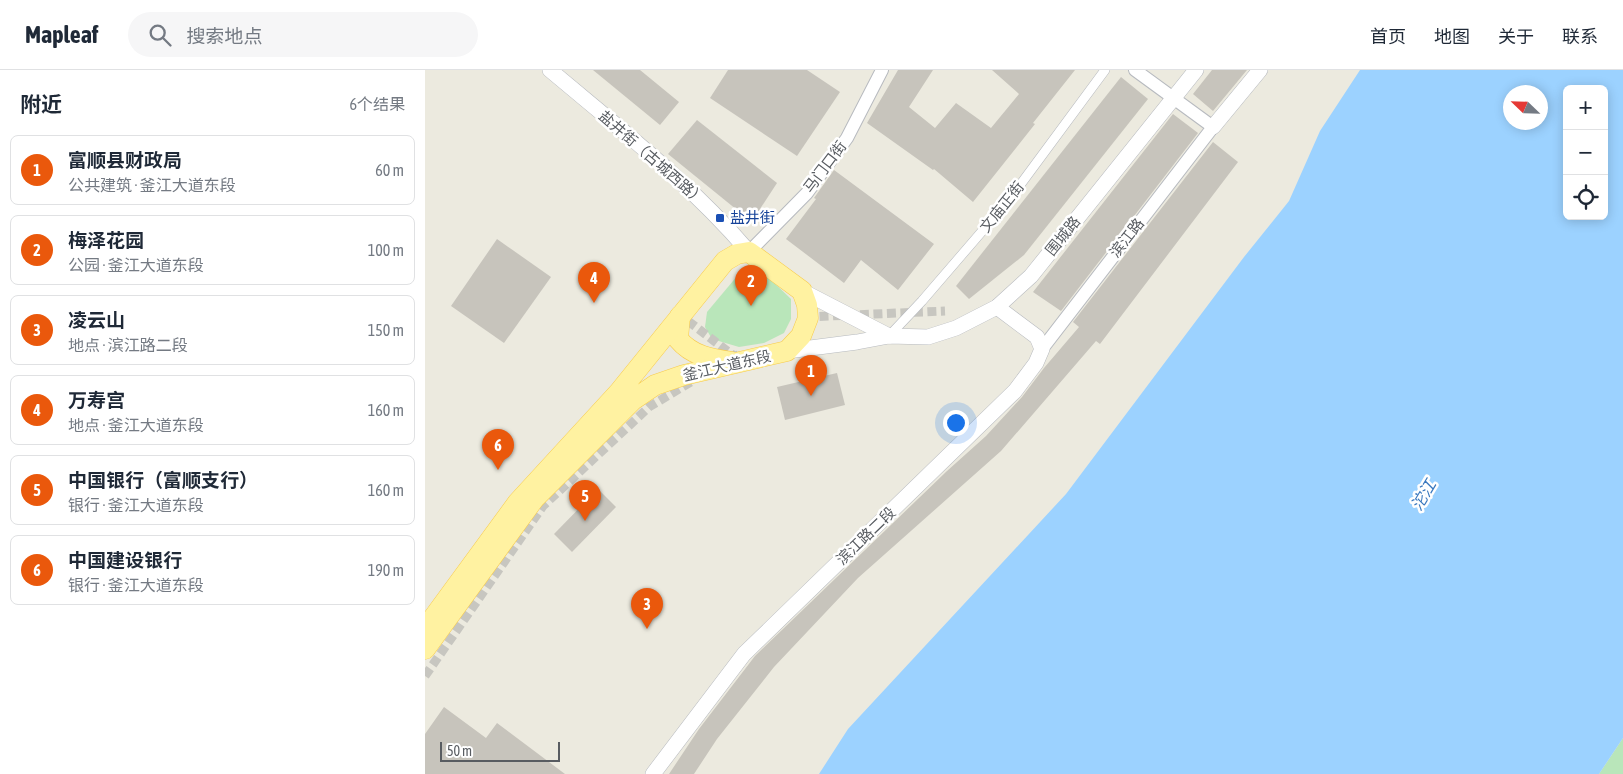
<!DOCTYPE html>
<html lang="zh">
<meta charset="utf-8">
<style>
body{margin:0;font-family:"Asap Condensed","Noto Sans SC",sans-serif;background:#f6f6f7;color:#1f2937}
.controls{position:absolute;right:15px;top:15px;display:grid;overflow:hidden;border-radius:8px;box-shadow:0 2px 12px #0003}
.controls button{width:45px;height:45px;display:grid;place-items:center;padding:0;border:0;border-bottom:1px solid #e0e1e3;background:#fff;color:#1f2937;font:25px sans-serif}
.compass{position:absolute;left:1078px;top:15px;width:45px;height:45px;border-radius:50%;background:#fff;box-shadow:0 2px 12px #0003;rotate:293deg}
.scale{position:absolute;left:15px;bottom:12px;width:120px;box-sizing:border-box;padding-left:5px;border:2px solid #585c61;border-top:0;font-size:14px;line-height:18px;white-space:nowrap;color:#585c61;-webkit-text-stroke:4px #fff;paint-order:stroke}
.you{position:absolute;left:530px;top:352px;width:18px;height:18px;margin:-12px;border:4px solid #fff;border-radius:50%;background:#1a73e8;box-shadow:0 0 0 8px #1a73e833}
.badge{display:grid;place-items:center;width:32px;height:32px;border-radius:50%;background:#ea580c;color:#fff;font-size:16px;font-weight:700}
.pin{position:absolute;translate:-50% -41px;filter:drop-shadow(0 1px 2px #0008)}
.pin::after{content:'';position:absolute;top:26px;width:18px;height:15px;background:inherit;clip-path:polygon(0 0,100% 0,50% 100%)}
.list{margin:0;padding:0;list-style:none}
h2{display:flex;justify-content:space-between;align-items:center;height:65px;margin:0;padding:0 20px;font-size:21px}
h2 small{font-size:16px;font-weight:400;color:#747a83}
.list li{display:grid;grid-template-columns:32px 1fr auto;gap:15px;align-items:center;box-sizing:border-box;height:70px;margin:0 10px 10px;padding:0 10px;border:1px solid #e0e1e3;border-radius:8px}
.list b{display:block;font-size:19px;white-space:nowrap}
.list p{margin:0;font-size:16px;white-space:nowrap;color:#747a83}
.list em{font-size:16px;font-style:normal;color:#747a83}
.icon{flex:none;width:28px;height:28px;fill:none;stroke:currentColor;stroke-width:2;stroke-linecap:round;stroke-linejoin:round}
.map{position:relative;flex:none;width:1198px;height:704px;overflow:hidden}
header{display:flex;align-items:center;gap:30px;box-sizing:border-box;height:70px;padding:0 25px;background:#fff;border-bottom:1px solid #e0e1e3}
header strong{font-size:24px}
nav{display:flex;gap:28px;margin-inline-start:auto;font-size:18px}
.search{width:350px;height:45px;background:#f6f6f7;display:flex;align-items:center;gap:12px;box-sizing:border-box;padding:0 18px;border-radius:28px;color:#747a83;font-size:19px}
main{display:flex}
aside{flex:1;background:#fff}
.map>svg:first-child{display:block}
.green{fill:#b9e6ba}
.water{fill:#9cd2ff;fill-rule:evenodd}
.building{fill:#c7c4bc}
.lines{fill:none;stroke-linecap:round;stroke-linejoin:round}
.pedestrian-tunnel{stroke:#c7c6c0;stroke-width:9;stroke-dasharray:9 4.5;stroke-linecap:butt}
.pedestrian-casing{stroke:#b7babf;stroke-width:10}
.minor-casing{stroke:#b7babf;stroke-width:14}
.tertiary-casing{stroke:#b7babf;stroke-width:16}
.primary-casing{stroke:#f8cb4c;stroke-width:21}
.pedestrian{stroke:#fff;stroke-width:9}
.minor{stroke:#fff;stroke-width:12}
.tertiary{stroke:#fff;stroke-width:15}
.primary{stroke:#fff2a1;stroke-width:20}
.transit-dot{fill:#1a4fb4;stroke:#fff;stroke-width:2}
.labels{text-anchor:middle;stroke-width:5;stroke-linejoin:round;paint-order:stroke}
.street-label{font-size:15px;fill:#585c61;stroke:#fff}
.transit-label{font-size:15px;fill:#164399;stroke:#fff;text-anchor:start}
.water-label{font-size:16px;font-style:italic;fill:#3877be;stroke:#fff}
</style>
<header>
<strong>Mapleaf</strong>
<div class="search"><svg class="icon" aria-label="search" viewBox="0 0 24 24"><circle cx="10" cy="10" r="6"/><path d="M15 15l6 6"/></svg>搜索地点</div>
<nav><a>首页</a><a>地图</a><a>关于</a><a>联系</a></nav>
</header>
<main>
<aside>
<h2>附近<small>6个结果</small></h2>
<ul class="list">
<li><span class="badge">1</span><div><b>富顺县财政局</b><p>公共建筑 · 釜江大道东段</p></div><em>60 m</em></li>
<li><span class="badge">2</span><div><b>梅泽花园</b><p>公园 · 釜江大道东段</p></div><em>100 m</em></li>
<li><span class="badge">3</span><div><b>凌云山</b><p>地点 · 滨江路二段</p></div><em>150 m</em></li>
<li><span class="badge">4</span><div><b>万寿宫</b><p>地点 · 釜江大道东段</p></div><em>160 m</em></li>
<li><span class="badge">5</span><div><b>中国银行（富顺支行）</b><p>银行 · 釜江大道东段</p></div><em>160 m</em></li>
<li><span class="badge">6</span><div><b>中国建设银行</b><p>银行 · 釜江大道东段</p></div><em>190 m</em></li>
</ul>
</aside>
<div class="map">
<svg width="1198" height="704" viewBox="0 0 1198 704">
<rect width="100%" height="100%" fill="#eceadf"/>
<!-- green -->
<g class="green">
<polygon points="324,201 340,204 366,229 366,249 359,263 339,273 314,277 287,269 280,257 282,242 313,205"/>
<polygon points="1198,668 1198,704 1174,704"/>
</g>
<!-- water -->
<path class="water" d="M 935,0 L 1198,0 L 1198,668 L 1174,704 L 394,704 L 423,659 L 641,424 L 819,187 L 864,131 L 895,61 ZM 1142,19 L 1179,19 L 1179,146 L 1142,146 ZM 1086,22 L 1116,22 L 1116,52 L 1086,52 Z"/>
<!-- building -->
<g class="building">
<polygon points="168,0 215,0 254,32 235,55"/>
<polygon points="303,0 382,0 415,22 372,86 285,28"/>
<polygon points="473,0 508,0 484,37 510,58 531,33 566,58 594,24 567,0 650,0 608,53 610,54 548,132 509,99 508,100 442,53"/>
<polygon points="787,0 822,0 788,41 768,24"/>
<polygon points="696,7 723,29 599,185 544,229 531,216"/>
<polygon points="748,44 773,63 636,241 608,222"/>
<polygon points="272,50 352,113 333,142 317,144 243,84"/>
<polygon points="788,72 813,92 675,274 671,271 576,381 433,508 349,597 292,669 269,704 244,704 274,659 330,586 522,401 561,366 597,327 619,298 654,257 648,252"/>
<polygon points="409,100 509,174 473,220 436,190 419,213 361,169 391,129 389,128"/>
<polygon points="72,169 126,207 79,273 26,236"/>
<polygon points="412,303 420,335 360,350 352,317"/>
<polygon points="173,419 191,437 147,482 129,464"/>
<polygon points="19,637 61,668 72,653 140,704 0,704 0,664"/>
</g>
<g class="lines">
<!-- pedestrian-tunnel -->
<g class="pedestrian-tunnel">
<polyline points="381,247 520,241"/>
<polyline points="263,251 309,286 313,285"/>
<polyline points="0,606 118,436 224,337 269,310"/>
</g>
<defs>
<polyline id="pedestrian" points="464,266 497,231 584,130 680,0"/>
<g id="minor">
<polyline points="324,182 382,123 422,68 457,0"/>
<polyline points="617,279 788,57 710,0"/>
</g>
<g id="tertiary">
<path d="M 125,0 C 194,58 265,113 324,182"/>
<polyline points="788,57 835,0"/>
<polyline points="377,221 464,266"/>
<polyline points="362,281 432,272 464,266 503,267 531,258 572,237 606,206 771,0"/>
<polyline points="228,704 319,584 590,321 611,293 617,279 612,267 572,237"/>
</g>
<g id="primary">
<path d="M 255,246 L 253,269 C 267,286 286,289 307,292"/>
<polyline points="0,559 93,432 194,322 300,191 312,184 324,182 377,221 382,235 383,248 376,266 362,281 259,305 230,315 208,330 109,429 0,579"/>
</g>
</defs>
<!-- pedestrian casing -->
<use href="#pedestrian" class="pedestrian-casing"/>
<!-- minor casing -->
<use href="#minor" class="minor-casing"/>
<!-- tertiary casing -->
<use href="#tertiary" class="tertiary-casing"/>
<!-- primary casing -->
<use href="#primary" class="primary-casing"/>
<!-- pedestrian -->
<use href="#pedestrian" class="pedestrian"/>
<!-- minor -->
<use href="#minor" class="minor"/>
<!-- tertiary -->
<use href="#tertiary" class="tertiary"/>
<!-- primary -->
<use href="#primary" class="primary"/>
</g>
<!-- markers -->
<rect class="transit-dot" x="290" y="143" width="10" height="10" rx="2.5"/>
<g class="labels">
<!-- street labels -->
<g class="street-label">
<text transform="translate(227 88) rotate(41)" y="5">盐井街（古城西路）</text>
<text transform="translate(400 97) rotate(-53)" y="5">马门口街</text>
<text transform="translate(577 137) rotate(-51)" y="5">文庙正街</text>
<text transform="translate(638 166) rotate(-51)" y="5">围城路</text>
<text transform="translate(702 168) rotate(-52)" y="5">滨江路</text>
<text transform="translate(302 296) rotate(-13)" y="5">釜江大道东段</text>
<text transform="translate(441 466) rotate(-44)" y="5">滨江路二段</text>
</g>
<!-- transit labels -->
<g class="transit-label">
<text x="305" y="153">盐井街</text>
</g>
<!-- water labels -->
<g class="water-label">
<text transform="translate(998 425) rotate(-59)" y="6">沱江</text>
</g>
</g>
</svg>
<div class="controls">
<button>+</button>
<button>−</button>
<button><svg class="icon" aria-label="locate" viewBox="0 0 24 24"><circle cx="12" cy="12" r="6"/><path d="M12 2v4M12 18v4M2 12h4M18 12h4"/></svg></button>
</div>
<svg class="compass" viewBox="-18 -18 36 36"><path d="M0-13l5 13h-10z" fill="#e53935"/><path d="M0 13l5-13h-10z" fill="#747a83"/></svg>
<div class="scale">50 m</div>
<div class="you"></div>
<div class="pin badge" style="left:386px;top:326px">1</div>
<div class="pin badge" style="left:326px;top:236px">2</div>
<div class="pin badge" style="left:222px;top:559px">3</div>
<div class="pin badge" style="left:169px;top:233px">4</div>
<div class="pin badge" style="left:160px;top:451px">5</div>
<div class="pin badge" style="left:73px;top:400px">6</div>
</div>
</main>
